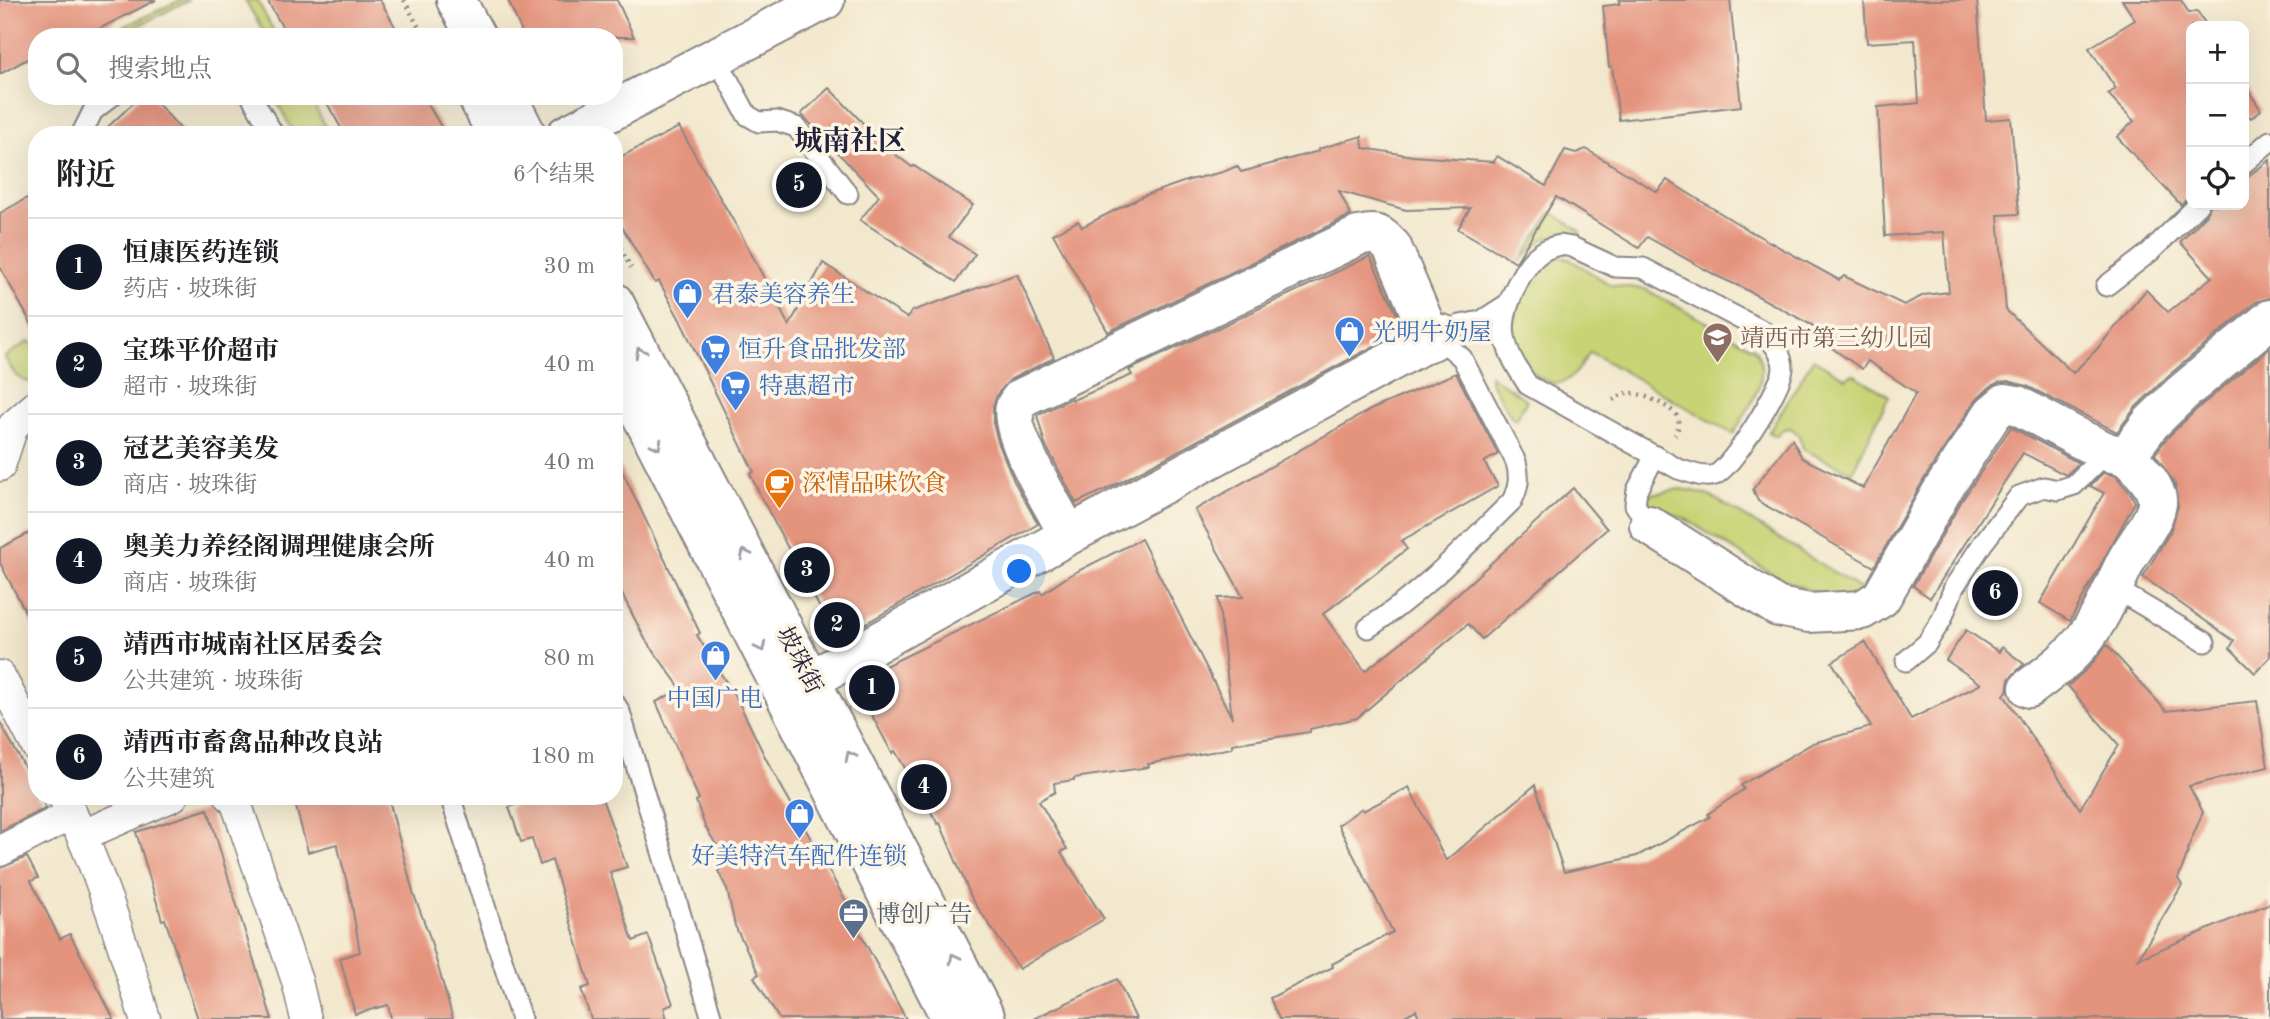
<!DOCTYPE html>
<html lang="zh">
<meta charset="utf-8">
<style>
body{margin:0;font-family:"Old Standard TT","Noto Serif SC",serif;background:#f6f6f6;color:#202124}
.controls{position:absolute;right:21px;top:21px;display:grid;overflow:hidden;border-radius:14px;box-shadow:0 7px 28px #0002}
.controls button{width:63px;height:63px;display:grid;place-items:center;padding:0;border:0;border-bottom:2px solid #e0e0e0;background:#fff;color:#202124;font:35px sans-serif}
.you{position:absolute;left:1020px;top:572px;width:24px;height:24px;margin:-18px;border:5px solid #fff;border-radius:50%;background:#1a73e8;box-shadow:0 0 0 10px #1a73e833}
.badge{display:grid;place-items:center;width:46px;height:46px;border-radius:50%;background:#111827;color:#fff;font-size:23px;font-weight:700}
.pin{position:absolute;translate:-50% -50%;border:4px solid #fff;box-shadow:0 2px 7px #0006}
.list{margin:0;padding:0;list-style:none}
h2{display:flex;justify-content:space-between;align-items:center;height:91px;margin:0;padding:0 28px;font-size:30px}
h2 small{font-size:23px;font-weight:400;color:#757577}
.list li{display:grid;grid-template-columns:46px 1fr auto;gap:21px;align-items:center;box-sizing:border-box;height:98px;padding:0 28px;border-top:2px solid #e0e0e0}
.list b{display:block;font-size:26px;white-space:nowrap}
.list p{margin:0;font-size:23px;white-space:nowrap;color:#757577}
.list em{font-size:23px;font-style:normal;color:#757577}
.icon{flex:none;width:38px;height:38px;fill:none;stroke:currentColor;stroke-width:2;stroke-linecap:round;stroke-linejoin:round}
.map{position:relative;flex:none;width:2270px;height:1019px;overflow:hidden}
.search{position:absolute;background:#fff;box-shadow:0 7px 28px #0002;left:28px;top:28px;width:595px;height:77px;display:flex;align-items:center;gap:18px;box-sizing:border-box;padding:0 24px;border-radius:28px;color:#757577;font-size:26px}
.panel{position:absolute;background:#fff;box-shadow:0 7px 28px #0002;left:28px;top:126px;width:595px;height:679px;border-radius:28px}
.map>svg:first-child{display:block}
.green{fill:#c7d375;stroke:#747a58;stroke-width:2}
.building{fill:#e4937d}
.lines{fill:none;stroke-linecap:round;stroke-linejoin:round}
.service-casing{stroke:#8a8584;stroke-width:23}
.pedestrian-casing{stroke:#8a8584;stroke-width:33}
.minor-casing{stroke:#8a8584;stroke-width:42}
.secondary-casing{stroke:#8a8584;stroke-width:42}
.path{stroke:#8a8584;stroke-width:4.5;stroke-dasharray:2 5;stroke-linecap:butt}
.service{stroke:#fff;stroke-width:19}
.pedestrian{stroke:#fff;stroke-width:30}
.minor{stroke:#fff;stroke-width:38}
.secondary{stroke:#fff;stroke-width:38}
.oneway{stroke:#9c9ca7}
.labels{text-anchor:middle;stroke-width:7;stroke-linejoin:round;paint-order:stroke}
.shop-label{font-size:24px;fill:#366cbe;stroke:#fcf5e5;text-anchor:start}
.education-label{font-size:24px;fill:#785e54;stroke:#fcf5e5;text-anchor:start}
.food-label{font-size:24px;fill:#c56008;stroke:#fcf5e5;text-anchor:start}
.street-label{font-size:24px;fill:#22223b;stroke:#fcf5e5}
.service-label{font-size:24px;fill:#4e5e75;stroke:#fcf5e5;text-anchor:start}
.quarter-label{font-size:28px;font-weight:bold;fill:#22223b;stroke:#fcf5e5}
</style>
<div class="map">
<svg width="2270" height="1019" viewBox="0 0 2270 1019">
<rect width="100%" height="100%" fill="#fcf5e5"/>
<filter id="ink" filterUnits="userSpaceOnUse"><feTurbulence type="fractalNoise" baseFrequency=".0143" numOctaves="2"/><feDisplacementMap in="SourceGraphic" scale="14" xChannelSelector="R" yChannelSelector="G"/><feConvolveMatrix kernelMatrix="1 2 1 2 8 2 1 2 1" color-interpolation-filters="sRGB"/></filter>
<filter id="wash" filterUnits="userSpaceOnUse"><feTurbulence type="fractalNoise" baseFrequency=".00686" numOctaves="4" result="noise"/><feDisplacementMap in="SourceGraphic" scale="28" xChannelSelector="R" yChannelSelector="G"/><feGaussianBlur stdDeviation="1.57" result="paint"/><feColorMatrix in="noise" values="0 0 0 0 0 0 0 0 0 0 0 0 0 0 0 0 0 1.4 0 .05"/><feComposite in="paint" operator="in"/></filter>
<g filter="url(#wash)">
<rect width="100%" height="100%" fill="#f2e8cd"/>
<!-- green -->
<g class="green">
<polygon points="180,0 189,0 116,37 102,37"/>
<polygon points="245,0 257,0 277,37 267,37"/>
<polygon points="282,96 309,96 330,135 295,135 276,100"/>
<path d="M 1552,212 L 1580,231 L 1580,235 L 1577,237 C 1541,234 1544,237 1519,263 Z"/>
<path d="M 1552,256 L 1560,256 L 1569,259 L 1611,285 L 1645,289 L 1754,348 C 1774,376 1748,409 1733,434 L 1590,352 C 1584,360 1579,372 1570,378 C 1547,396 1520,363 1515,342 C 1509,319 1522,288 1535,270 C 1539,264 1547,260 1552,256 Z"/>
<path d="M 29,341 L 37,350 L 37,383 C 18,382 12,372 5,357 Z"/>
<polygon points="1813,359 1846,378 1853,374 1889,396 1852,472 1804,450 1798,434 1791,428 1784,429 1776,436 1769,432"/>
<polygon points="1490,375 1527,400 1516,420 1512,418 1490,381"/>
<polygon points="1680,489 1694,491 1714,498 1869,594 1838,598 1814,592 1780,579 1687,520 1643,501 1651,494"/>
</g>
<g id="blocks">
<!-- building -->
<g class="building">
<polygon points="0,0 156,0 83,37 37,37 37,54 0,74"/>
<polygon points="267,0 380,0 401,37 288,37"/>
<polygon points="508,0 617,0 634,37 524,37"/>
<polygon points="1619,0 1730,0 1741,106 1619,120 1612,66 1609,67 1603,6 1619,4"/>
<polygon points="1864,0 1977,0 1986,120 2011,118 2019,214 1998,215 2006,310 2073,373 2097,349 2146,290 2168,312 2212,277 2180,242 2207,214 2210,205 2244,205 2244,179 2270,160 2270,298 2256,302 2168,376 2136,407 2117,432 2027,386 2008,381 1999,382 1991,386 1975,401 1924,479 1874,567 1758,501 1753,489 1792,439 1802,458 1863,488 1916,393 1868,361 1862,369 1813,335 1817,328 1743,288 1719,277 1647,237 1639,248 1556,197 1516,262 1458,229 1470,208 1406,210 1339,191 1351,215 1108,332 1053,234 1078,221 1082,227 1143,196 1189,180 1223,172 1237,166 1241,172 1319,151 1318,149 1362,136 1363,148 1413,156 1494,162 1497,156 1546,186 1565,150 1576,153 1586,149 1657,192 1667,180 1748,230 1839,280 1844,276 1904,305 1924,295 1949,292 1944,232 1885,236 1878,107 1919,103 1915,40 1867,43"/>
<polygon points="2122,0 2181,0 2189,13 2197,11 2207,26 2191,26 2191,195 2181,205 2117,137 2134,121 2108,94 2116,89 2089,48 2135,20"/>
<polygon points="2244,84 2261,110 2251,118 2244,111"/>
<polygon points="829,88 887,148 912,167 914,166 973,205 949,237 975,254 956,282 860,220 879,196 801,114"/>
<polygon points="141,96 151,96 186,135 99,135"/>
<polygon points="323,96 423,96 446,135 345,135"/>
<polygon points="679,127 741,234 789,326 823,263 907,318 912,311 1017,274 1054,358 1011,379 998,393 993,406 993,423 998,442 1014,481 1038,524 837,640 762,499 750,474 754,472 680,320 659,281 655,283 614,213 614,160"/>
<polygon points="27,198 37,216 37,334 0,267 0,213"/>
<polygon points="1370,256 1404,330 1111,487 1076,503 1045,444 1037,415 1072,398 1073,400 1132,375 1129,370"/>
<polygon points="2270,348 2270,657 2255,673 2230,648 2234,641 2143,577 2170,532 2178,507 2175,484 2155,454 2167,438 2197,409"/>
<polygon points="1456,373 1498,454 1484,462 1498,486 1401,541 1407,549 1323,614 1365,671 1429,620 1573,488 1607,529 1482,639 1468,624 1357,718 1310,729 1310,732 1232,744 1232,748 1148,764 1149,767 1074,778 1074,780 1054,783 1055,792 1039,801 1067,849 1061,852 1104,919 1019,969 972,899 940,823 938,824 895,751 892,753 869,710 871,709 856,681 858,679 1040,591 1042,594 1070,575 1141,539 1232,718 1218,598 1243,597 1195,510 1370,410"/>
<polygon points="2011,427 2079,463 2066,475 2023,453 1930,598 1913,586 1961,502"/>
<polygon points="614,454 700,633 697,635 740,705 766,759 857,921 854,922 906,1019 779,1019 754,977 759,974 735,926 727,889 718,871 721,869 711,849 717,846 705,826 696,801 699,799 656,702 681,689 645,639 622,594 614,575"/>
<polygon points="2103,473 2116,476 2131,494 2135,502 2070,621 2040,603 2104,493 2090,486"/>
<polygon points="37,529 37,634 0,563 0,548"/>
<polygon points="1966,630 1999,652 2002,647 2024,664 2009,679 2007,691 2004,695 2080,809 2119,745 2068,686 2089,667 2107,645 2166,711 2257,701 2268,767 2189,786 2203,812 2187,850 2188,852 2178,879 2182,885 2138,959 2270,903 2270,1019 1420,1019 1416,1010 1399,1019 1279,1019 1270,998 1333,967 1332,964 1393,932 1338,825 1362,808 1363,811 1409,787 1446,861 1535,785 1564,872 1637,856 1710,817 1708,814 1744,789 1741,785 1813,743 1871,727 1832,662 1865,642 1911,719 1981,684 1946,660"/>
<polygon points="0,722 37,790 37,796 40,796 46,808 0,831"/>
<polygon points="293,796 388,796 413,892 429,935 453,1019 391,1019 388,1005 355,1014 340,958 360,952 350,894 337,844 308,852"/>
<polygon points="539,796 601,796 627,867 610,872 633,941 648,935 673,1004 664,1008 667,1019 591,1019 581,989 590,986 552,860 540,865 532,839 521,842 509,807"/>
<polygon points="208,809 225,867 272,1019 198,1019 165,919 162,920 154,893 136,832"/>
<polygon points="27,857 38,878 31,881 60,939 70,934 114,1019 0,1019 0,868"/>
<polygon points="1117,979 1136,1019 1033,1019"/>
</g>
</g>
</g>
<g filter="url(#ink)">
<use href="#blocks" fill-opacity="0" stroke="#8a8584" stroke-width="2"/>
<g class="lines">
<defs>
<g id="service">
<polyline points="716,57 747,115 759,122 777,121 796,127 848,194"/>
<polyline points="251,96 274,135"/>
<polyline points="81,135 93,111 112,96"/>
<polyline points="2244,163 2270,141"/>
<path d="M 1560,245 L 1572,247 L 1615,267 L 1643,268 L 1763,331 C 1771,341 1783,354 1783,368 C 1783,385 1732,468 1715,475 C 1704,479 1689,472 1678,469 L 1528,385 C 1500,343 1496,324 1520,278 C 1530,260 1540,249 1560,245 Z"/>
<polyline points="2106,286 2150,252 2198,205"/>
<polyline points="1442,334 1460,325 1481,321 1506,305"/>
<polyline points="1649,525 1635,505 1637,490 1655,456"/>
<polyline points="2114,588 2205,642"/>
<path d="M 1368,628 C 1422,593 1466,546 1512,501 C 1519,487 1520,477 1516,462 L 1462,358 L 1448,346 L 1432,341"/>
<polyline points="1906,661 1927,643 1942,619 1954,587 1983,543 2019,496 2044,487 2058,490 2074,485 2107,452"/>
<polyline points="614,702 620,712 712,1019"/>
<polyline points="450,796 521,1019"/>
</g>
<g id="pedestrian">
<polyline points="0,466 13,426 37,405"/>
<polyline points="0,676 37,747"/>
<path d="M 63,796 C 99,867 123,943 145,1019"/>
<polyline points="230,796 236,803 297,981 306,1019"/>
<polyline points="83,835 173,796"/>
<polyline points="0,851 72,814"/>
</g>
<g id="minor">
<polyline points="566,135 825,0"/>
<polyline points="1649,525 1778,607 1809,613 1862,610 1881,598 1942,491 1993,413 2005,403 2017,405 2082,440 2107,452 2126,456"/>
<path d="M 1069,535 C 1056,511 1007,432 1015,407 C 1016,404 1019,401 1021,398 L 1358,236 C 1377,232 1379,233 1392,247 L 1432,341"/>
<polyline points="811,680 1069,535 1442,334"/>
<path d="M 2029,688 C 2049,673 2070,658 2085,638 C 2103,615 2113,587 2126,561 C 2134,545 2159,517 2157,499 C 2155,484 2137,466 2126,456 L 2151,423 L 2182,393 L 2270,319"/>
</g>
<g id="secondary">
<polyline points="456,0 476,37"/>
<polyline points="477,96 497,135"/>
<polyline points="507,96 527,135"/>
<polyline points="614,302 986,1019"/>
<polyline points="614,362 951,1019"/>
</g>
</defs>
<!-- service casing -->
<use href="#service" class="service-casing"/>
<!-- pedestrian casing -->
<use href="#pedestrian" class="pedestrian-casing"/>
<!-- minor casing -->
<use href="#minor" class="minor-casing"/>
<!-- secondary casing -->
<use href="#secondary" class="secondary-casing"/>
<!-- path -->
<g class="path">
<polyline points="404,0 424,37"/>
<polyline points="614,236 631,268"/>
<path d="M 1613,400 C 1617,398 1623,393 1628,393 C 1639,391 1675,408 1678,418 C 1680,424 1678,430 1675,435"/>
</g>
<!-- service -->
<use href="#service" class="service"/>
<!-- pedestrian -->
<use href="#pedestrian" class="pedestrian"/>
<!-- minor -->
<use href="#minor" class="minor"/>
<!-- secondary -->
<use href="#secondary" class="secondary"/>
</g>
<!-- one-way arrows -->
<defs><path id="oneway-chevron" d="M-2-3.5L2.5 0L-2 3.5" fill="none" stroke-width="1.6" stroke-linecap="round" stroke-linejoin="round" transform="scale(1.75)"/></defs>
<g class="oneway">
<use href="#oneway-chevron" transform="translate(640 352) rotate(-117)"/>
<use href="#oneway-chevron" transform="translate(657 445) rotate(63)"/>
<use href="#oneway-chevron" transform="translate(745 554) rotate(-117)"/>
<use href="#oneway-chevron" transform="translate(761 647) rotate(63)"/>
<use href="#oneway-chevron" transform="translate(850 756) rotate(-117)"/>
<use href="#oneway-chevron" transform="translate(954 958) rotate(-117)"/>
</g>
</g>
<!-- icons -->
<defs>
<symbol id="shop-pin" viewBox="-11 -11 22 30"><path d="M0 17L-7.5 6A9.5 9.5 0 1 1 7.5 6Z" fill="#3f7fe0" stroke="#fcf5e5"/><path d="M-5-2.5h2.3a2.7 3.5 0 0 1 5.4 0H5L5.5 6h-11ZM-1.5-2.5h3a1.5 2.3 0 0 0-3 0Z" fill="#fff"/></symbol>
<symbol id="school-pin" viewBox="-11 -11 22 30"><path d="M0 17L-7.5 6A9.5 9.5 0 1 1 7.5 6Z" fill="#8d6e63" stroke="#fcf5e5"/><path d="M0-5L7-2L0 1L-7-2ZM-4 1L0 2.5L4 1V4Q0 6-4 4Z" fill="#fff"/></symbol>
<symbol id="supermarket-pin" viewBox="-11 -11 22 30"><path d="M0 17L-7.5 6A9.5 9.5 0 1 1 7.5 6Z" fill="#3f7fe0" stroke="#fcf5e5"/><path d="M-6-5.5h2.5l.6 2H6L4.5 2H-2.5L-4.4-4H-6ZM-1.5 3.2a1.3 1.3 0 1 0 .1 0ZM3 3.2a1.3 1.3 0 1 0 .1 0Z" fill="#fff"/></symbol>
<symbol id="cafe-pin" viewBox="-11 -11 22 30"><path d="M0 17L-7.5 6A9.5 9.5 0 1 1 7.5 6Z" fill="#e8710a" stroke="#fcf5e5"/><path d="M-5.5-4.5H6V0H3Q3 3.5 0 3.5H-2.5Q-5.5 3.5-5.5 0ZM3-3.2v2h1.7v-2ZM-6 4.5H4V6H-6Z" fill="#fff"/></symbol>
<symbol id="office-pin" viewBox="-11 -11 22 30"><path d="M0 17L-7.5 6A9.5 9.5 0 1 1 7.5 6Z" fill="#5c6f8a" stroke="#fcf5e5"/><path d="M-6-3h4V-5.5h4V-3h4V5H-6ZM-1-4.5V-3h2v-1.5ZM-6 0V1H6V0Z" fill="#fff"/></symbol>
</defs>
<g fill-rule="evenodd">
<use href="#shop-pin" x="670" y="276" width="35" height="47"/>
<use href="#shop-pin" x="1332" y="314" width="35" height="47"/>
<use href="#school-pin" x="1700" y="320" width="35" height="47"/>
<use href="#supermarket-pin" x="698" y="332" width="35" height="47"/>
<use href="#supermarket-pin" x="718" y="368" width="35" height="47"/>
<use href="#cafe-pin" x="762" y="466" width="35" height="47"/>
<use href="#shop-pin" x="698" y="638" width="35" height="47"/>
<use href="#shop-pin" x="782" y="796" width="35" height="47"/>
<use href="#office-pin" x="836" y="896" width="35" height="47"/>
</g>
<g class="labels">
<!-- shop labels -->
<g class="shop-label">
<text x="711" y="302">君泰美容养生</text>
<text x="1372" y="340">光明牛奶屋</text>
<text x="738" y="357">恒升食品批发部</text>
<text x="759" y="394">特惠超市</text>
<text x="715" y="706" text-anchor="middle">中国广电</text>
<text x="799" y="864" text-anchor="middle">好美特汽车配件连锁</text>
</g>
<!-- education labels -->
<g class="education-label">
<text x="1740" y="346">靖西市第三幼儿园</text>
</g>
<!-- food labels -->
<g class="food-label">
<text x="802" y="491">深情品味饮食</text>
</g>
<!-- street labels -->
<g class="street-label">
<text transform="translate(800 660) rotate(63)" y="8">坡珠街</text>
</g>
<!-- service labels -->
<g class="service-label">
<text x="876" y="922">博创广告</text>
</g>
<!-- quarter labels -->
<g class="quarter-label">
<text x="850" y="150">城南社区</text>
</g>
</g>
</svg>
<div class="controls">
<button>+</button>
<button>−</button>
<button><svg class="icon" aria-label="locate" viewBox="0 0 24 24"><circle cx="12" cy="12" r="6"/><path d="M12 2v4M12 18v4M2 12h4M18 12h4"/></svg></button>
</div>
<div class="you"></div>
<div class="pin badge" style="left:872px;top:688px">1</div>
<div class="pin badge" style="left:837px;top:625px">2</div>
<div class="pin badge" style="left:807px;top:570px">3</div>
<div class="pin badge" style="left:924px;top:787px">4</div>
<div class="pin badge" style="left:799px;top:185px">5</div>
<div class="pin badge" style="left:1995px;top:593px">6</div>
<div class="search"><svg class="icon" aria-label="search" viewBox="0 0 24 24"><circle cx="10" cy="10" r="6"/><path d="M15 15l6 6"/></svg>搜索地点</div>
<section class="panel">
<h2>附近<small>6个结果</small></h2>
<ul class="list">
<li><span class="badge">1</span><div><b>恒康医药连锁</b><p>药店 · 坡珠街</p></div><em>30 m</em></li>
<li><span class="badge">2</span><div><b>宝珠平价超市</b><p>超市 · 坡珠街</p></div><em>40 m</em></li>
<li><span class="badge">3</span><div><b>冠艺美容美发</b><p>商店 · 坡珠街</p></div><em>40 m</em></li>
<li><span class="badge">4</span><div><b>奥美力养经阁调理健康会所</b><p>商店 · 坡珠街</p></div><em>40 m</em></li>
<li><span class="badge">5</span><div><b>靖西市城南社区居委会</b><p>公共建筑 · 坡珠街</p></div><em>80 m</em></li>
<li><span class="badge">6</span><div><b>靖西市畜禽品种改良站</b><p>公共建筑</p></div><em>180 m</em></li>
</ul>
</section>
</div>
